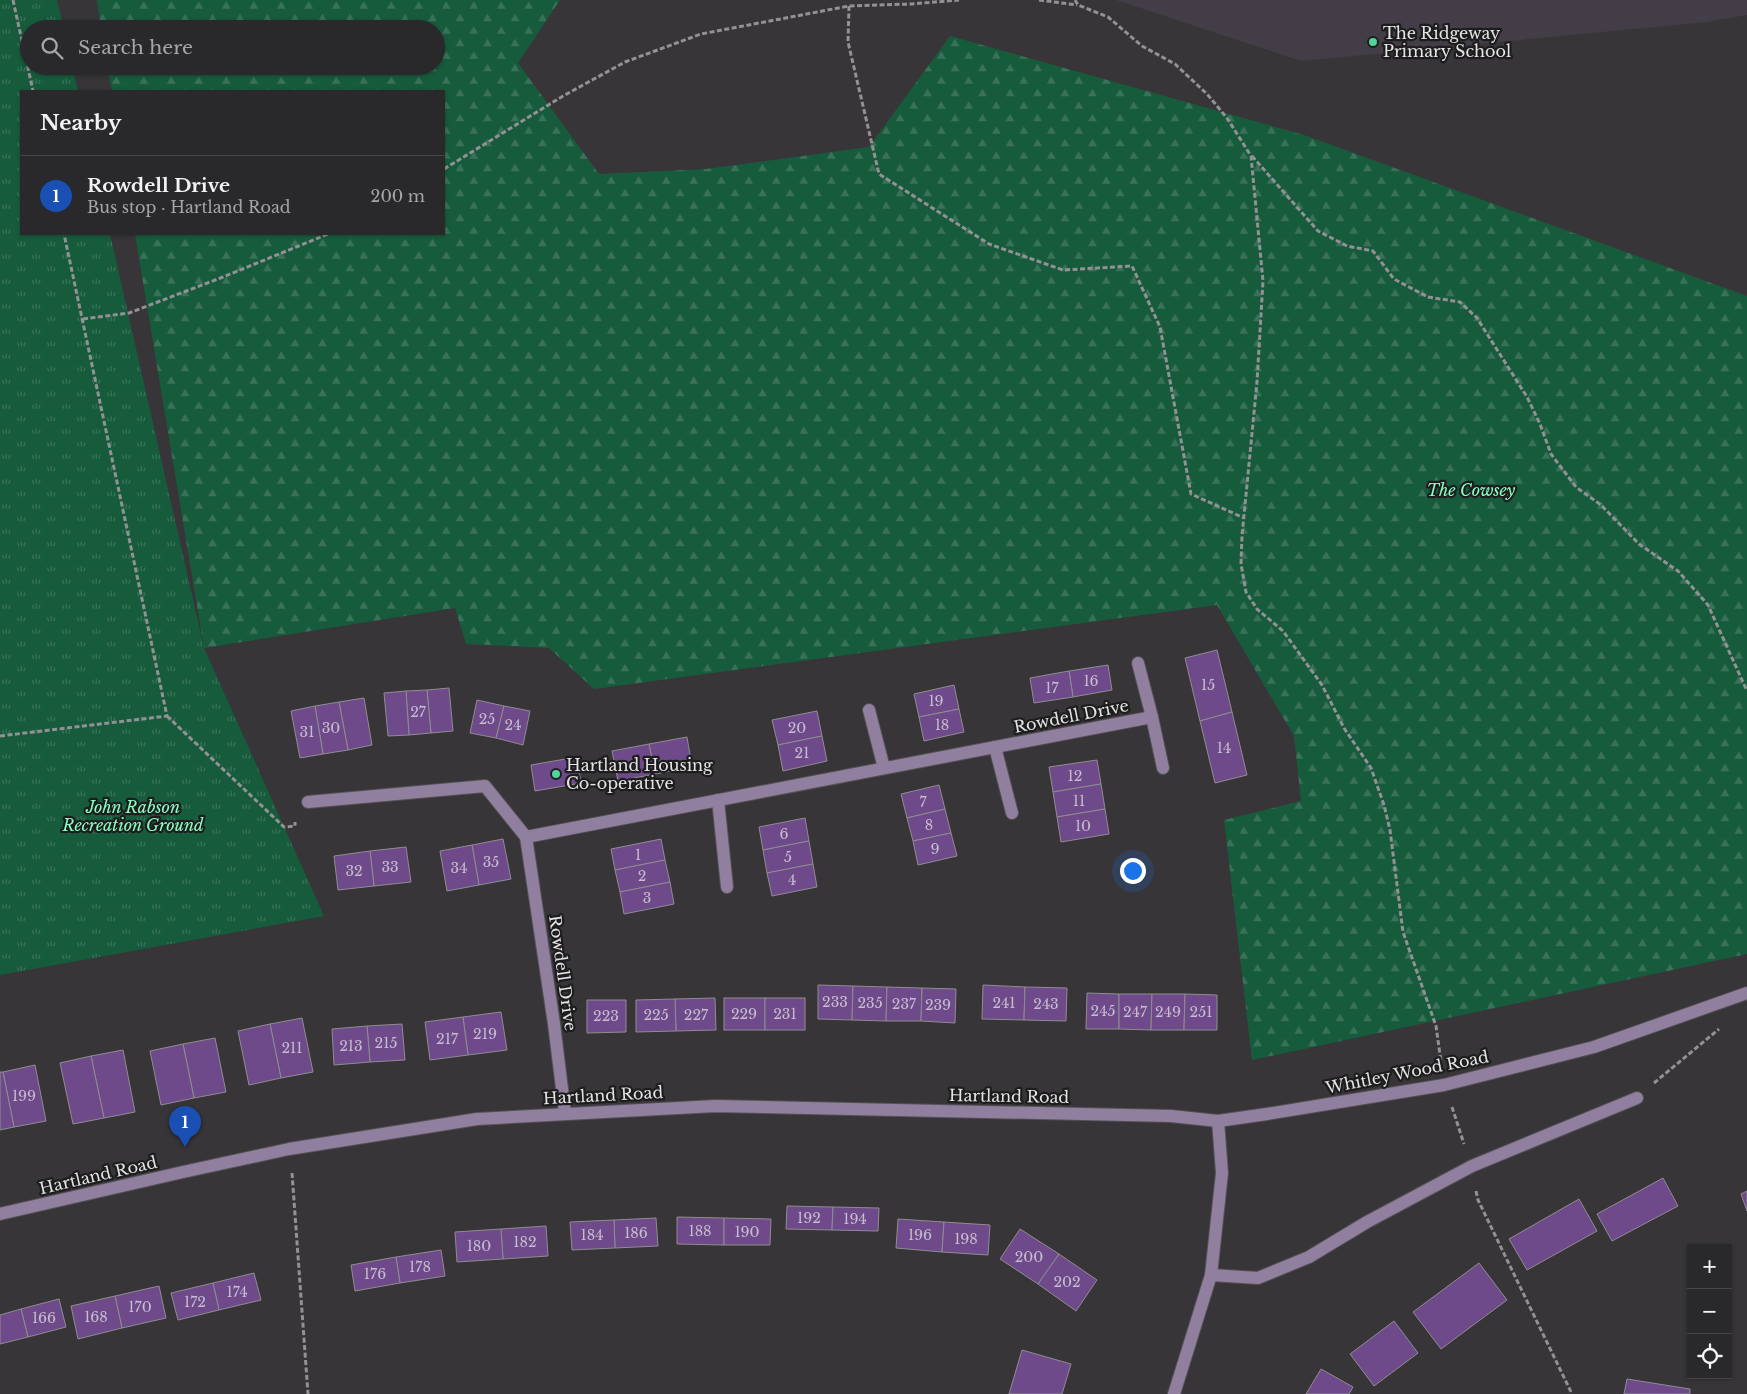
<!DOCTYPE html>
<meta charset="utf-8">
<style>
body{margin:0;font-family:"Libre Baskerville",serif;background:#313032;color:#f1f3f6}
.controls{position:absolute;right:15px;bottom:15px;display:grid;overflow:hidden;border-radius:0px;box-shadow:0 1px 4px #0004}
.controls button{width:45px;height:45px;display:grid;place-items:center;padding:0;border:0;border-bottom:1px solid #454447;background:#29282a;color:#f1f3f6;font:25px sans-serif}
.you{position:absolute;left:1132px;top:870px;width:18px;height:18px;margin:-12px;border:4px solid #fff;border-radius:50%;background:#1a73e8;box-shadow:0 0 0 8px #1a73e833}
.badge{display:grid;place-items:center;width:32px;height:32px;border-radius:50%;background:#52d397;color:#fff;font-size:16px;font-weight:700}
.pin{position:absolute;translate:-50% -41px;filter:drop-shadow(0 1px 2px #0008)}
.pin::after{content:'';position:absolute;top:26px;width:18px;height:15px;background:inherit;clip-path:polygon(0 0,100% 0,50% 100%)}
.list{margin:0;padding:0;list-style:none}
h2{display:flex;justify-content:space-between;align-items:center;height:65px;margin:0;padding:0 20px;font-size:21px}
h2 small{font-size:16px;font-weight:400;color:#a5a6a8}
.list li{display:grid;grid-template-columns:32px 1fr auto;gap:15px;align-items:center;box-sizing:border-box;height:80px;padding:0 20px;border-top:1px solid #454447}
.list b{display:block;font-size:19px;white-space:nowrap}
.list p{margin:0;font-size:16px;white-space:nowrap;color:#a5a6a8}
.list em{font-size:16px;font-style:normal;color:#a5a6a8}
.icon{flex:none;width:28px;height:28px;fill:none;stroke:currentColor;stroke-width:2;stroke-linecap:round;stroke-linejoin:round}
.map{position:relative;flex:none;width:1747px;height:1394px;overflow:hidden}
.search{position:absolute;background:#29282a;box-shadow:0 1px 4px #0004;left:20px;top:20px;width:425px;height:55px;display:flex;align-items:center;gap:12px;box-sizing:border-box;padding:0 18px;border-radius:28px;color:#a5a6a8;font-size:19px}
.panel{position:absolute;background:#29282a;box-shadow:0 1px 4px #0004;left:20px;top:90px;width:425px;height:145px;border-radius:0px}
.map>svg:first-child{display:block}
.built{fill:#423d46}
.forest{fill:url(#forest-firs)}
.park{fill:url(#park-tufts)}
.building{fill:#6f4a8b;stroke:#8f8d90}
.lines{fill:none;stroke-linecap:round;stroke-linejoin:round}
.minor-casing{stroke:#535154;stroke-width:14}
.path{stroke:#939194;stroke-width:3;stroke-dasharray:5 2.5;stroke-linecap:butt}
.minor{stroke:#907f9e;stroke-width:12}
.poi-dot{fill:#52d397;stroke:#1e1d1e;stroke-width:2}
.labels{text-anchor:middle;stroke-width:4.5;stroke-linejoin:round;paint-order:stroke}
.number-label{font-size:14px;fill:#c7bdce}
.poi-label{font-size:16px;fill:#e4e3e5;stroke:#1e1d1e;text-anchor:start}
.park-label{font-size:16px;font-style:italic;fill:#87ffc2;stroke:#1e1d1e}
.street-label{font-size:16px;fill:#e4e3e5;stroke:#1e1d1e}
</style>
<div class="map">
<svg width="1747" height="1394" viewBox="0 0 1747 1394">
<defs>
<pattern id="forest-firs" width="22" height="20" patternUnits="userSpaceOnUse" patternTransform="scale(1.25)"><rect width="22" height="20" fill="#175b3d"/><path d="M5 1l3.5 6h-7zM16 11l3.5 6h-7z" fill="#397259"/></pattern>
<pattern id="park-tufts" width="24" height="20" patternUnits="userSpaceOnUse" patternTransform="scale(1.25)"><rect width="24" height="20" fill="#175b3d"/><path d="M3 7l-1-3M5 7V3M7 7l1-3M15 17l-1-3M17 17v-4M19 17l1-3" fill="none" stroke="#397259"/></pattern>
</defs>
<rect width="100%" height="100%" fill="#373538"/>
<!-- built -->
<polygon class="built" points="1116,0 1747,0 1747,15 1707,22 1301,61"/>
<!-- forest -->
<polygon class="forest" points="97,0 560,0 518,63 599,174 706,169 869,147 950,36 1304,135 1747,296 1747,954 1252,1060 1224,820 1301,801 1294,736 1217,605 594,689 549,648 466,644 455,608 204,648 135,234 444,234 444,91 112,91 107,66 436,66 436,29 101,29"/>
<!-- park -->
<polygon class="park" points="0,0 57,0 64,29 29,29 29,66 72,66 78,91 21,91 21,234 110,234 204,648 324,916 0,975"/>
<!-- building -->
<g class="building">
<polygon points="1217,650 1232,712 1200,721 1185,658"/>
<polygon points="1108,665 1112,690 1073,697 1069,671"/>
<polygon points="1069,671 1073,697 1034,703 1030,678"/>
<polygon points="954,685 959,709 919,717 914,694"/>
<polygon points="449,688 453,731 431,733 427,690"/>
<polygon points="427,690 431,733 409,735 406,691"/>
<polygon points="406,691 409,735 388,736 384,693"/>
<polygon points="364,698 372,745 348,750 339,702"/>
<polygon points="477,700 504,706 496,738 470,733"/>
<polygon points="339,702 348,750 323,754 315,706"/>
<polygon points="315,706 323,754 300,758 291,711"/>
<polygon points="504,706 530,711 523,745 496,738"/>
<polygon points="959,709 964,732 924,741 919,717"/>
<polygon points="817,711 822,736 778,745 772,720"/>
<polygon points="1232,712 1247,775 1215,783 1200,721"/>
<polygon points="822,736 827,761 783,771 778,745"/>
<polygon points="687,737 692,767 655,774 649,744"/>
<polygon points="649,744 655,774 618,781 612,751"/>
<polygon points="577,757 581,783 535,791 531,765"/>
<polygon points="1097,760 1101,784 1053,792 1049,767"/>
<polygon points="1101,784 1105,809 1057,817 1053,792"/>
<polygon points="939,785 945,809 907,818 901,794"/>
<polygon points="945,809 951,833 913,841 907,818"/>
<polygon points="1105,809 1109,834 1061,842 1057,817"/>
<polygon points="805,818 809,841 763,850 759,827"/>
<polygon points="951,833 957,856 918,865 913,841"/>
<polygon points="503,839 511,879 479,885 472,845"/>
<polygon points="661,839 665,860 615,870 611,849"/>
<polygon points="809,841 813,864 767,873 763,850"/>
<polygon points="472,845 479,885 447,891 440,851"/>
<polygon points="406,847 411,882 374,886 370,851"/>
<polygon points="370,851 374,886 338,890 334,856"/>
<polygon points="665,860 670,882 620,892 615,870"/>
<polygon points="813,864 817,887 772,896 767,873"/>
<polygon points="670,882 674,904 624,914 620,892"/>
<polygon points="818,985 853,986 852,1020 818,1019"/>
<polygon points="983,985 1025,987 1024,1020 982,1019"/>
<polygon points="853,986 887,987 886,1021 852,1020"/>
<polygon points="887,987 922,988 921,1021 886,1021"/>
<polygon points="1025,987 1067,988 1066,1021 1024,1020"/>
<polygon points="922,988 956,989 955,1023 921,1021"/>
<polygon points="1087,993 1119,994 1119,1029 1086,1029"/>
<polygon points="1119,994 1152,994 1151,1030 1119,1029"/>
<polygon points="1152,994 1185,994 1184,1030 1151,1030"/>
<polygon points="1185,994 1217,995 1217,1030 1184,1030"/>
<polygon points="715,998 716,1030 676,1031 675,999"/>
<rect x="724" y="998" width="41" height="32"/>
<rect x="765" y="998" width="40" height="32"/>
<polygon points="675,999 676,1031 636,1032 636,1000"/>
<polygon points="587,1000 626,1000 626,1032 587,1033"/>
<polygon points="501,1012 507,1050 468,1055 463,1017"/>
<polygon points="463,1017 468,1055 430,1060 425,1022"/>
<polygon points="302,1018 313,1072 281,1078 270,1024"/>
<polygon points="270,1024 281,1078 249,1085 238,1031"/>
<polygon points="402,1024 405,1060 370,1062 367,1026"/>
<polygon points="367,1026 370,1062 334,1065 332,1029"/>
<polygon points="215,1038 226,1092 194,1098 183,1044"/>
<polygon points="183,1044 194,1098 161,1105 150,1051"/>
<polygon points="123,1050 135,1112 104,1118 91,1056"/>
<polygon points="91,1056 104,1118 73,1124 60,1063"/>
<polygon points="35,1065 46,1121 14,1127 3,1072"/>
<polygon points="0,1072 3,1072 14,1127 0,1130"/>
<polygon points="1663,1178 1678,1206 1612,1241 1597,1214"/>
<polygon points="1747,1191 1747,1211 1741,1194"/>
<polygon points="1579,1199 1597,1231 1527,1270 1509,1239"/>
<polygon points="787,1206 833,1207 832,1230 786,1229"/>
<polygon points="833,1207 879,1208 878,1231 832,1230"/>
<polygon points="677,1217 724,1218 724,1245 677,1244"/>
<polygon points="656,1218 658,1246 615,1248 614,1220"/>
<polygon points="724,1218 771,1219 770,1245 724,1245"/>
<polygon points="898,1219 944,1222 942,1252 896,1248"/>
<polygon points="614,1220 615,1248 572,1250 570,1222"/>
<polygon points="944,1222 990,1225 988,1255 942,1252"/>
<polygon points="546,1226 548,1256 503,1259 501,1229"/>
<polygon points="501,1229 503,1259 457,1262 455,1232"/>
<polygon points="1020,1229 1059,1254 1038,1284 1000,1259"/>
<polygon points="441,1250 445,1276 400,1283 396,1257"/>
<polygon points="1059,1254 1097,1280 1076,1311 1038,1284"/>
<polygon points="396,1257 400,1283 355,1291 351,1265"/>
<polygon points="1479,1263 1507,1300 1441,1349 1413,1312"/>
<polygon points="254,1273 261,1300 219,1310 213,1283"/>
<polygon points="213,1283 219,1310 178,1320 171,1293"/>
<polygon points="159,1286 166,1318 122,1328 115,1296"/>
<polygon points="115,1296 122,1328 78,1339 71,1306"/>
<polygon points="59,1299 66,1327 28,1337 21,1309"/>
<polygon points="21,1309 28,1337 0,1344 0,1315"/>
<polygon points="1394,1321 1418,1353 1374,1386 1350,1354"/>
<polygon points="1022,1350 1071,1364 1062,1394 1009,1394"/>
<polygon points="1321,1369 1353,1387 1349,1394 1306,1394"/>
<polygon points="1627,1379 1690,1389 1690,1394 1624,1394"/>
</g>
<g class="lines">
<defs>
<g id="minor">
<polyline points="1138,663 1152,717"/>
<polyline points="869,710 884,768"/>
<polyline points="995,747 1012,813"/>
<polyline points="718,800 727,887"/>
<polyline points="308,802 485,786 526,837 1152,717 1163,768"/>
<polyline points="526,837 554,1024 565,1113"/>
<polyline points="0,1214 183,1172 289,1149 477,1119 715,1106 1171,1116 1218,1121 1267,1114 1444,1085 1594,1047 1747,993"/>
<polyline points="1211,1275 1258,1278 1309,1257 1367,1222 1472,1166 1637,1098"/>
<polyline points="1174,1394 1211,1275 1222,1173 1218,1121"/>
</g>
</defs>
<!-- minor casing -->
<use href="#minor" class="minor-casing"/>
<!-- path -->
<g class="path">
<polyline points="13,0 33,91"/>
<polyline points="1039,0 1077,5"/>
<polyline points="1075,0 1078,5 1108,17 1142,46 1175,64 1207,94 1227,118 1251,156 1263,281 1257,382 1242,536 1241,564 1246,592 1257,609 1283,631 1322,685 1344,728 1371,768 1384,805 1390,830 1403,932 1436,1026 1441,1062"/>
<polyline points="849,6 848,42 879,174 989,244 1063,270 1132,266 1160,327 1191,494 1244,518"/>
<polyline points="1252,156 1318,231 1347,246 1373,251 1394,279 1428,297 1460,302 1477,318 1527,397 1540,424 1551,454 1576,487 1601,505 1639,544 1678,571 1708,605 1747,691"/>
<polyline points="444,169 563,96 625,62 701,34 849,6 911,4 959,0"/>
<polyline points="83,319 129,313 223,277 328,234"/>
<polyline points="167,716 284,827 295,826 295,822"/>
<polyline points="0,736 167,716 64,234"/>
<polyline points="1654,1083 1719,1029"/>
<polyline points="1452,1107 1464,1144"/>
<polyline points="292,1173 308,1394"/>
<polyline points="1476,1191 1478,1200 1572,1394"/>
</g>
<!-- minor -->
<use href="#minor" class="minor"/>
</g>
<!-- markers -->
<g class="poi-dot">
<circle cx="1373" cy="42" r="5"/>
<circle cx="556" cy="774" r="5"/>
</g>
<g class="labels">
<!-- number labels -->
<g class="number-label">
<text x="1091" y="686">16</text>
<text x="1208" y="690">15</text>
<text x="1052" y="693">17</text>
<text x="936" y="706">19</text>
<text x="418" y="717">27</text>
<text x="487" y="724">25</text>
<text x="513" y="730">24</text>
<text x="942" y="730">18</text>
<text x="331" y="733">30</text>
<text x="797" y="733">20</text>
<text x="307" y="737">31</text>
<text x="1224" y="753">14</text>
<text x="802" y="758">21</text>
<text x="1075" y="781">12</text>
<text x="1079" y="806">11</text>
<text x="923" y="807">7</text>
<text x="929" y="830">8</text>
<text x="1083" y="831">10</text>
<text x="784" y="839">6</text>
<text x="935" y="854">9</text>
<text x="638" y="860">1</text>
<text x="788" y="862">5</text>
<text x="491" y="867">35</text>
<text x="390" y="872">33</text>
<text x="459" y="873">34</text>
<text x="354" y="876">32</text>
<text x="642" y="881">2</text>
<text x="792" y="885">4</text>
<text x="647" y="903">3</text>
<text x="835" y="1007">233</text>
<text x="870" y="1008">235</text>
<text x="1004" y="1008">241</text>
<text x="904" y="1009">237</text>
<text x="1046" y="1009">243</text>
<text x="938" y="1010">239</text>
<text x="1103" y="1016">245</text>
<text x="1135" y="1017">247</text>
<text x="1168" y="1017">249</text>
<text x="1201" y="1017">251</text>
<text x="744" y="1019">229</text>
<text x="785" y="1019">231</text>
<text x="656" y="1020">225</text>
<text x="696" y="1020">227</text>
<text x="606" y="1021">223</text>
<text x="485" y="1039">219</text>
<text x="447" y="1044">217</text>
<text x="386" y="1048">215</text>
<text x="351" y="1051">213</text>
<text x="292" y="1053">211</text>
<text x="24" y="1101">199</text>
<text x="809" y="1223">192</text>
<text x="855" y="1224">194</text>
<text x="700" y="1236">188</text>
<text x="747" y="1237">190</text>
<text x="636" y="1238">186</text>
<text x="592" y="1240">184</text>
<text x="920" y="1240">196</text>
<text x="966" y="1244">198</text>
<text x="525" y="1247">182</text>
<text x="479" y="1251">180</text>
<text x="1029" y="1262">200</text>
<text x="420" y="1272">178</text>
<text x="375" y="1279">176</text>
<text x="1067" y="1287">202</text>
<text x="237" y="1297">174</text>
<text x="195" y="1307">172</text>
<text x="140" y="1312">170</text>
<text x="96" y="1322">168</text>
<text x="44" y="1323">166</text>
</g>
<!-- poi labels -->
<g class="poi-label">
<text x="1383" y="39">The Ridgeway<tspan x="1383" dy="18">Primary School</tspan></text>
<text x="566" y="771">Hartland Housing<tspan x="566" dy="18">Co-operative</tspan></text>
</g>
<!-- park labels -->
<g class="park-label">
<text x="1471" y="496">The Cowsey</text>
<text x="133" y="813">John Rabson<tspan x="133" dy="18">Recreation Ground</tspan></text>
</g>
<!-- street labels -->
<g class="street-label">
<text transform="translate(1071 716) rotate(-11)" y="6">Rowdell Drive</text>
<text transform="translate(563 973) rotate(82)" y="6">Rowdell Drive</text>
<text transform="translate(1407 1072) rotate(-11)" y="6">Whitley Wood Road</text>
<text transform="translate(603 1095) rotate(-3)" y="6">Hartland Road</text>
<text transform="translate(1009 1096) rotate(1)" y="6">Hartland Road</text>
<text transform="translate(98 1175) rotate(-13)" y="6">Hartland Road</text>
</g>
</g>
</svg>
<div class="controls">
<button>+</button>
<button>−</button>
<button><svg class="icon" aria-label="locate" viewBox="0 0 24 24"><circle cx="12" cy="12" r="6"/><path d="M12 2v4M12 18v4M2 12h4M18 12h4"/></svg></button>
</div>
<div class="you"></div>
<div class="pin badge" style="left:185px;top:1147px;background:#1a4fb4">1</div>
<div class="search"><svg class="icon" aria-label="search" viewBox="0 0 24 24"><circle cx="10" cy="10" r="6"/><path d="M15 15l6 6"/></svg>Search here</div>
<section class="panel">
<h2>Nearby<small></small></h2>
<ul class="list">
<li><span class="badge" style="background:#1a4fb4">1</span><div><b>Rowdell Drive</b><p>Bus stop · Hartland Road</p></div><em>200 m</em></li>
</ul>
</section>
</div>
